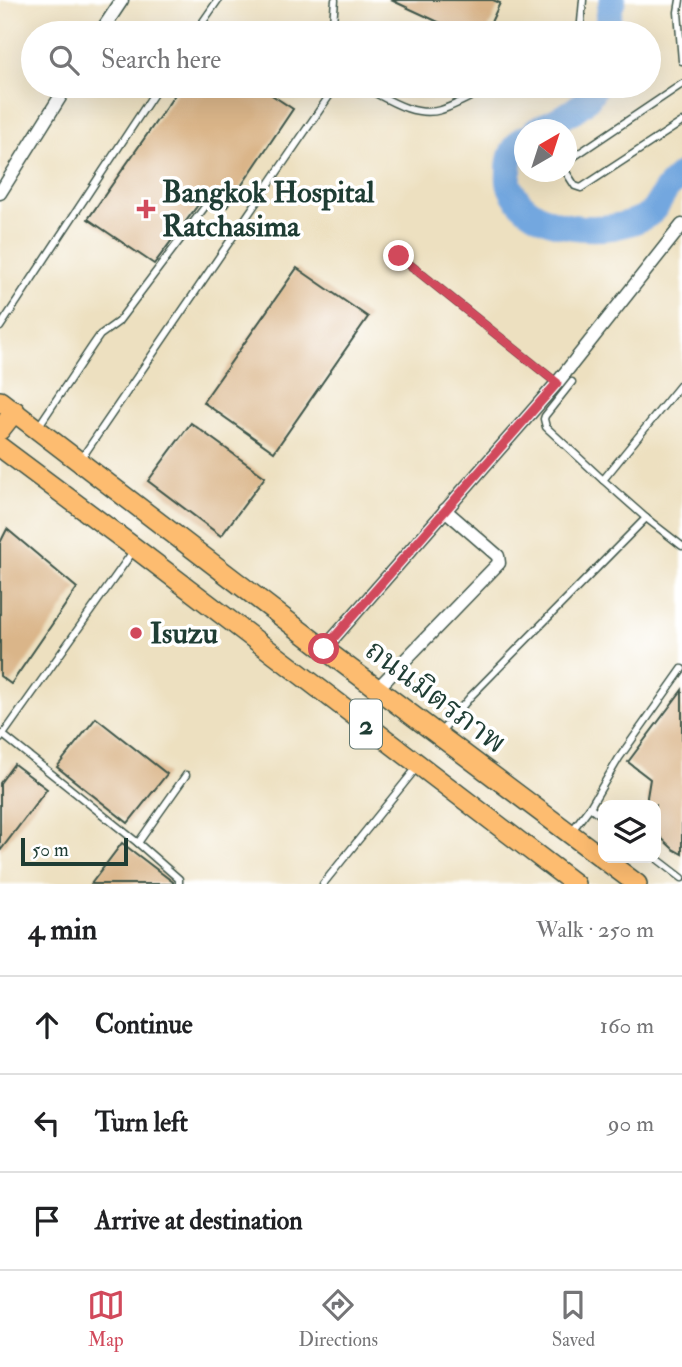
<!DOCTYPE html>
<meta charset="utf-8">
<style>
body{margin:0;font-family:"IM FELL Double Pica","Noto Serif Thai",serif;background:#f6f6f6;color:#202124}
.controls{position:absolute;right:21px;bottom:21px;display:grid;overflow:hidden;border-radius:14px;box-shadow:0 7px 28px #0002}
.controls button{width:63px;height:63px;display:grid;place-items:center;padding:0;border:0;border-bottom:2px solid #e0e0e0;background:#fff;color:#202124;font:35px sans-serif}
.compass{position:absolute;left:514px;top:119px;width:63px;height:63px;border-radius:50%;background:#fff;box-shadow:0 7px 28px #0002;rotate:39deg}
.scale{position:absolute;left:21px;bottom:18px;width:107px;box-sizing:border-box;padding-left:7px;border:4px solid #1f3d34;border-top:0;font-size:19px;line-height:24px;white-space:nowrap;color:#1f3d34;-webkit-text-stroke:5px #fff;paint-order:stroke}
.stop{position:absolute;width:21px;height:21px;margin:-16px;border:5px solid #d1495b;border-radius:50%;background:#fff}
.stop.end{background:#d1495b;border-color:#fff;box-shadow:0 2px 7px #0008}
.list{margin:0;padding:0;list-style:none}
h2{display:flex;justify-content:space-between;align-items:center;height:91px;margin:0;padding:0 28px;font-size:30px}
h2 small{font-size:23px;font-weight:400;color:#757577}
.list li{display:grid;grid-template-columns:46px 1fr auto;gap:21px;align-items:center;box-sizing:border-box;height:98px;padding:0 28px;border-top:2px solid #e0e0e0}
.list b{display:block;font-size:26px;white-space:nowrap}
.list em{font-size:23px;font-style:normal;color:#757577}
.icon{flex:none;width:38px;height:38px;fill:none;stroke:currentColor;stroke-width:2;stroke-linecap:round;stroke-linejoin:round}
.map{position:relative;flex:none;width:682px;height:884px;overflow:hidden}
.search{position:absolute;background:#fff;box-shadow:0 7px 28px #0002;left:21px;right:21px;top:21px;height:77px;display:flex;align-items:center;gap:18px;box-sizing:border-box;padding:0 24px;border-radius:38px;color:#757577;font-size:26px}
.sheet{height:385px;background:#fff}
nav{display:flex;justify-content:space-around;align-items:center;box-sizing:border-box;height:98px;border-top:2px solid #e0e0e0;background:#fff;font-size:19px;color:#757577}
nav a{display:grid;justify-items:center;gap:4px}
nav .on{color:#d1495b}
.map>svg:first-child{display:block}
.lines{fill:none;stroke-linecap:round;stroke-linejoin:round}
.river{stroke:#73a7df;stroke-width:26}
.building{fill:#dab589}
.service-casing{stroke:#3e5549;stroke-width:9}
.minor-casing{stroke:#3e5549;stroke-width:15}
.trunk-casing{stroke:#3e5549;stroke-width:22}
.service{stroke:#fff;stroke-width:6}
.minor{stroke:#fff;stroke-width:12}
.trunk{stroke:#fdbc70;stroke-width:19}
.route{stroke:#d1495b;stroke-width:9}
.poi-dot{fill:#d1495b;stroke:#fff;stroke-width:2.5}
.labels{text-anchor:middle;stroke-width:7;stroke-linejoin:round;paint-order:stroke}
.shield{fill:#fff;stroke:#627771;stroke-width:2}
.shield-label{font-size:28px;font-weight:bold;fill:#1f3d34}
.poi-label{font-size:30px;font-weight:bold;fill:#1f3d34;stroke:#fff;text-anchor:start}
.street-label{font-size:30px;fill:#1f3d34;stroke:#fff}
</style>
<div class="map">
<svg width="682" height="884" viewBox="0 0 682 884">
<rect width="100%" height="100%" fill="#fff"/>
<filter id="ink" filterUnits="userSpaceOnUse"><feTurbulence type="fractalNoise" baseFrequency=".0143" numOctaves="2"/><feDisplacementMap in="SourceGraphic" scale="14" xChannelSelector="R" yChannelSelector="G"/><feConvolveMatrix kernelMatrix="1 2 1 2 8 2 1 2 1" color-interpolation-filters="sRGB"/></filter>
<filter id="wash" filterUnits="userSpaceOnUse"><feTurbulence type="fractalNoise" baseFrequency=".00686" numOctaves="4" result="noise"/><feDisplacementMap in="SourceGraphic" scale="28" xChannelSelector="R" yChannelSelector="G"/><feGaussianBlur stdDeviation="1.57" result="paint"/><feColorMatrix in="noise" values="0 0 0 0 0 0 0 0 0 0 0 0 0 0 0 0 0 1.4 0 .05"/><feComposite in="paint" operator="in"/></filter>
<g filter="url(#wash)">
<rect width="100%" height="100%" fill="#ede0c0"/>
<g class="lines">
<!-- river -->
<g class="river">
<polyline points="606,33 610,8 613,0"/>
<path d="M 536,130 C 556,120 587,109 595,86"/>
<path d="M 524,138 C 514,146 509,158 509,171 C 509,176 508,182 510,186 C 528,233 610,238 648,215 C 656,210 661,197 667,189 C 671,184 677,179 682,174"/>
</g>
</g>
<g id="blocks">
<!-- building -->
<g class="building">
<polygon points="391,0 493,0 500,3 486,33 462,33"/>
<polygon points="181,86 258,86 293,109 227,207 207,193 154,264 88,219"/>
<polygon points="297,268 368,317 274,452 203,402"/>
<polygon points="191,423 265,477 221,536 148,481"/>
<polygon points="7,529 77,588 11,684 0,676 0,543"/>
<polygon points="682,690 682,854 673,849 658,835 656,830 656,805 648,805 647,797 650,779 628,762"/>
<polygon points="96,718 167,774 128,823 57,767"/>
<polygon points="14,764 47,789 0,851 0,783"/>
<polygon points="122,843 173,882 173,884 91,884"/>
</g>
</g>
</g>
<g filter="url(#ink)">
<use href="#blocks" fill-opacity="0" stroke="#3e5549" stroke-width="2"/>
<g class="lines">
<defs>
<g id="service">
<polyline points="680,0 678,12 682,61"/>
<polyline points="195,33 218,0"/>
<polyline points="332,33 335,0"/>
<polyline points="580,33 583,0"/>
<path d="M 362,86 C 386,98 413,118 441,110 C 457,105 477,93 492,86"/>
<polyline points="566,162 682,84"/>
<polyline points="566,172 575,186 581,188 682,122"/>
<polyline points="399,256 557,383"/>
<polyline points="0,327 159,86"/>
<polyline points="572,382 545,416 544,419 546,427 603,480"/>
<polyline points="38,427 93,345 100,335 118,322 207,204"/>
<polyline points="81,459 336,86"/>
<polyline points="646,518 682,546"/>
<polyline points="439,734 471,696 646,518 603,480 682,383"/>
<polyline points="3,735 138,843"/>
<polyline points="0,739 134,550"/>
<polyline points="590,807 603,817"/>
<polyline points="571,832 590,807 619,758 682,669"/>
<polyline points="656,858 682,878"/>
<polyline points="179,884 179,879 138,843 186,775"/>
<polyline points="323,884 418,766"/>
</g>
<g id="minor">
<polyline points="100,33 122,0"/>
<polyline points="0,193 67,86"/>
<polyline points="324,649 557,383 682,225"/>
<polyline points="377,689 499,563 498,556 445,510"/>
</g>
<g id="trunk">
<polyline points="0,401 324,649 637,884"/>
<polyline points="0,430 15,411"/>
<polyline points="0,447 135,548 575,884"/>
</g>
</defs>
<!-- service casing -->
<use href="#service" class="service-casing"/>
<!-- minor casing -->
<use href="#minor" class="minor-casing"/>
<!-- trunk casing -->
<use href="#trunk" class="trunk-casing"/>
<!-- service -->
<use href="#service" class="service"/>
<!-- minor -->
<use href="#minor" class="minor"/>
<!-- trunk -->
<use href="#trunk" class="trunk"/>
</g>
</g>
<g class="lines" filter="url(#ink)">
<!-- route -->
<polyline class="route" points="324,649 557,383 399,256"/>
</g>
<!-- markers -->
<g class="poi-dot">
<path d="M142.5 198.5h7v7h7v7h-7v7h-7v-7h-7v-7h7z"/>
<circle cx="136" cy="633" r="7"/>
</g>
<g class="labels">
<!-- shield labels -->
<rect class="shield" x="350" y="699.5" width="32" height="49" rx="5"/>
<g class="shield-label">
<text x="366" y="734">2</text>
</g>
<!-- poi labels -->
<g class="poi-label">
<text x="162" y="202">Bangkok Hospital<tspan x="162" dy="34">Ratchasima</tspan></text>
<text x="150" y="643">Isuzu</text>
</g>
<!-- street labels -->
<g class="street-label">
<text transform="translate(436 696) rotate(37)" y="10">ถนนมิตรภาพ</text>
</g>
</g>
</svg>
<div class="controls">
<button><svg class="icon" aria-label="layers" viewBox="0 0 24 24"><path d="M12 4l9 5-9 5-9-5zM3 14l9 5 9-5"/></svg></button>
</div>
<svg class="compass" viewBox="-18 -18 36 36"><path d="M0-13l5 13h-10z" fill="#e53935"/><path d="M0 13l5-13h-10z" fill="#757577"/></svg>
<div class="scale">50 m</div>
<div class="stop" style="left:324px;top:649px"></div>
<div class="stop end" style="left:399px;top:256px"></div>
<div class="search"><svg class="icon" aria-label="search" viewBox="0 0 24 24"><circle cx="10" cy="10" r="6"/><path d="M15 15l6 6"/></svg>Search here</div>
</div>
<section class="sheet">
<h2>4 min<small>Walk · 250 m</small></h2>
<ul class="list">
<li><svg class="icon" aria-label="ahead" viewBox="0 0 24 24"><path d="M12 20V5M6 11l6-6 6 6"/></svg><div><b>Continue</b></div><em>160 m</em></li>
<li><svg class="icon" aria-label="left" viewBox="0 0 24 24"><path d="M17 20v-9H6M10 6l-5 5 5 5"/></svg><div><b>Turn left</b></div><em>90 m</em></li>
<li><svg class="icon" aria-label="arrive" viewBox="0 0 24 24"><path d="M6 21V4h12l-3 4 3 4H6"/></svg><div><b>Arrive at destination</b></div></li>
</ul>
</section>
<nav>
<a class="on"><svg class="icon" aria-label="map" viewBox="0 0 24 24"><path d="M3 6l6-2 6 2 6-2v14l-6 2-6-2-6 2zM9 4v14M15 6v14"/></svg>Map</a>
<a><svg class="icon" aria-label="directions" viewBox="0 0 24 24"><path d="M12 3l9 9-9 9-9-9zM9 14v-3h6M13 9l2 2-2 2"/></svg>Directions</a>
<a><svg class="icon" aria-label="saved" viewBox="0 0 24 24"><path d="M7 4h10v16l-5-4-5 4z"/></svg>Saved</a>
</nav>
